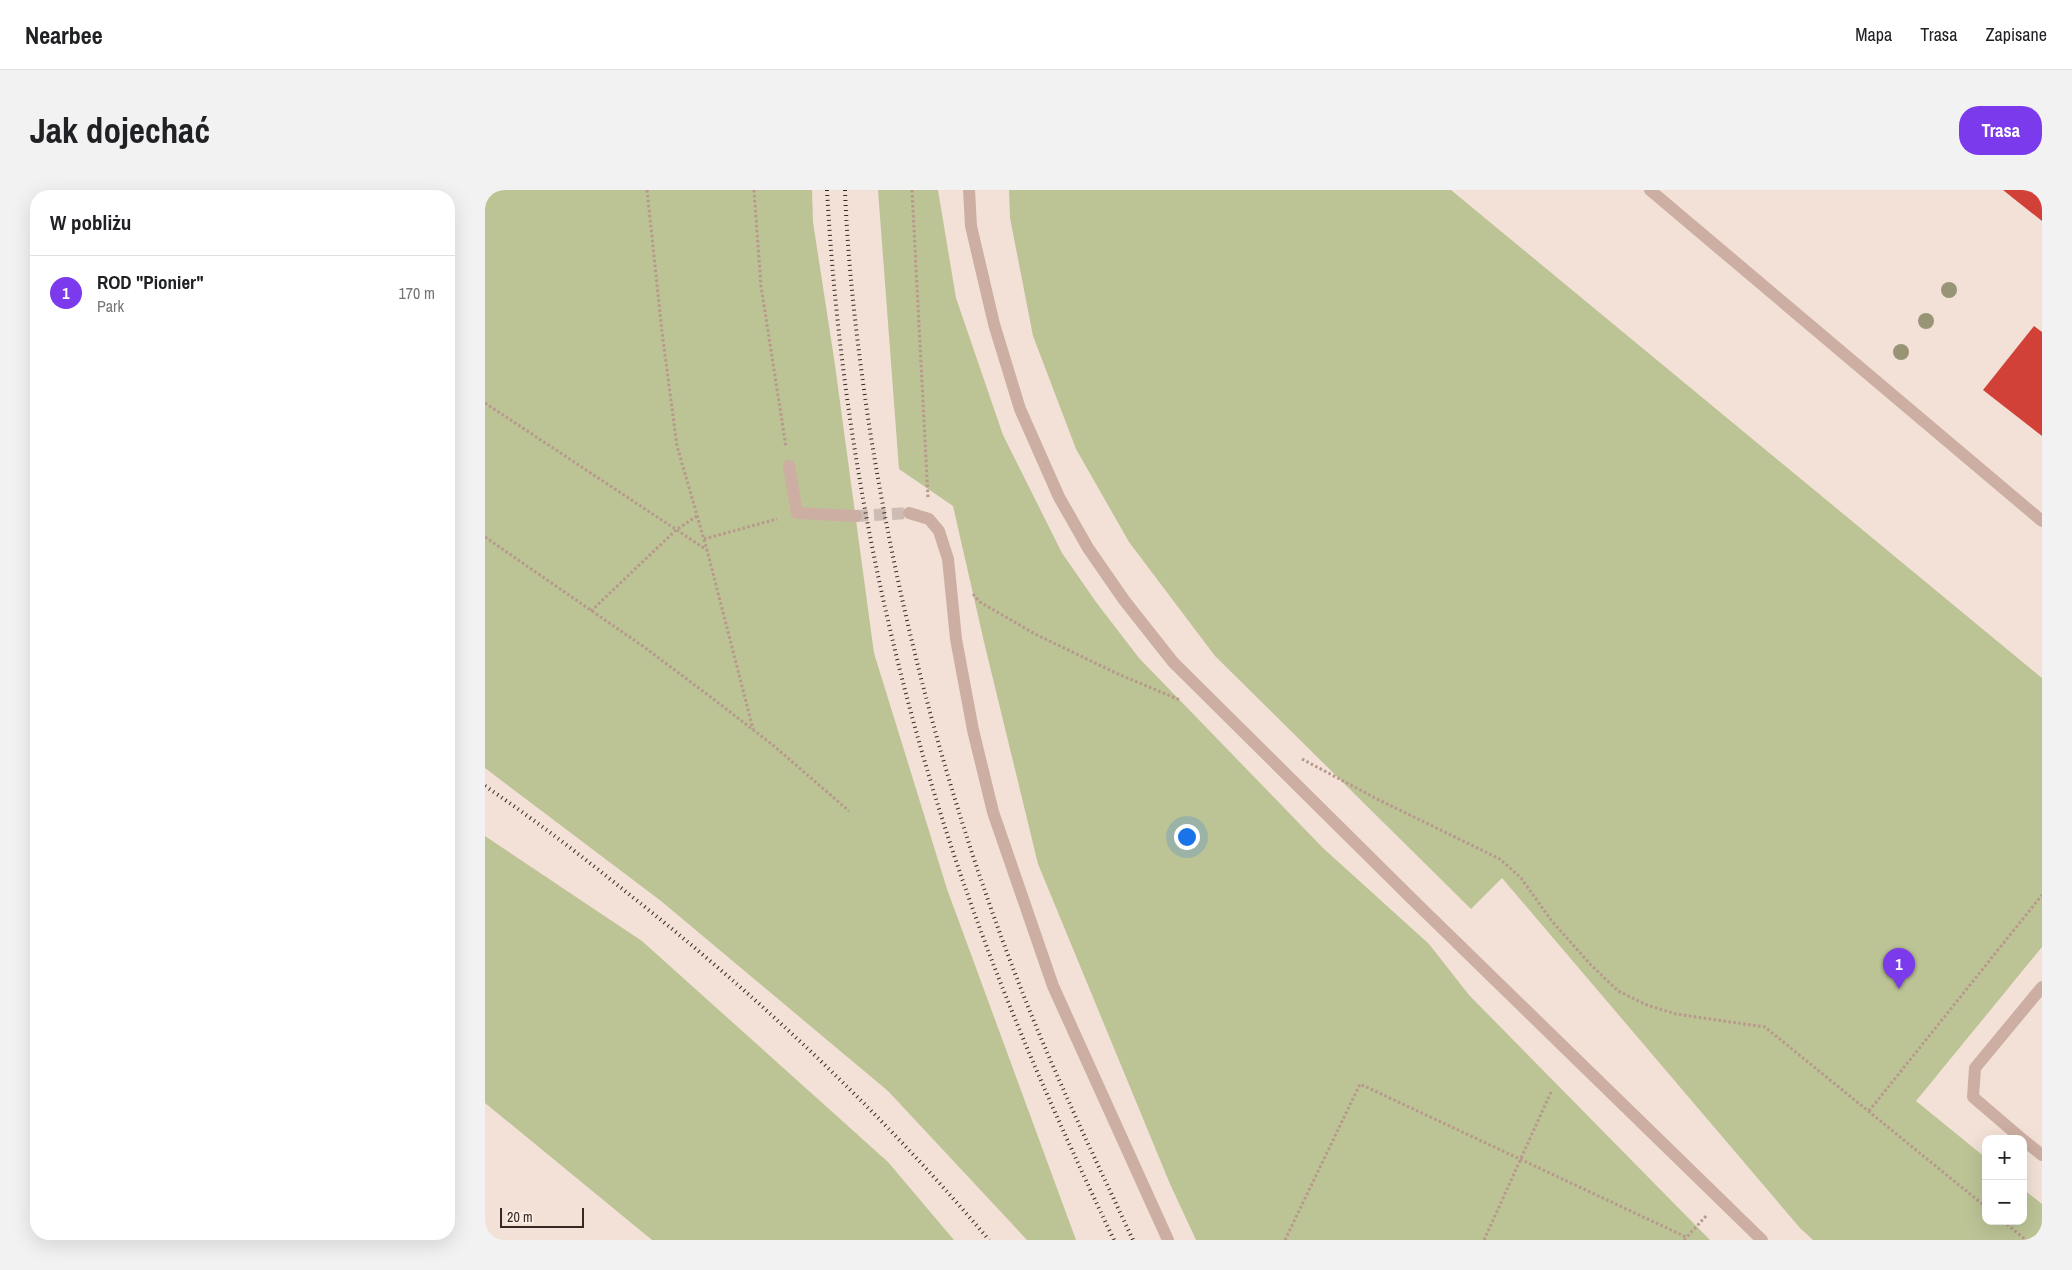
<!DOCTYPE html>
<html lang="pl">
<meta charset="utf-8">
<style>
body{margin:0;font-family:"Archivo Narrow",sans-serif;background:#f2f2f2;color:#202124}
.controls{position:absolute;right:15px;bottom:15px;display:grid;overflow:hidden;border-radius:10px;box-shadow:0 5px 20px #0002}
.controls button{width:45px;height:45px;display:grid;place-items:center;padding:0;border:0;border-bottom:1px solid #e0e0e0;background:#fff;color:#202124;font:25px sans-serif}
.scale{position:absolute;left:15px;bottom:12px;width:84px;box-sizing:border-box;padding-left:5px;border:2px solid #362825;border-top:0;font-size:14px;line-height:18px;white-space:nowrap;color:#362825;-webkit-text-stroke:4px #fbece4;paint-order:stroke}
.you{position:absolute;left:701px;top:646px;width:18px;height:18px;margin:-12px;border:4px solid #fff;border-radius:50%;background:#1a73e8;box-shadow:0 0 0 8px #1a73e833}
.badge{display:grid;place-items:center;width:32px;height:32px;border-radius:50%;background:#7c3aed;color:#fff;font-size:16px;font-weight:700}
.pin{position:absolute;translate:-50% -41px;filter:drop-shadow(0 1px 2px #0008)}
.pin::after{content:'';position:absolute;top:26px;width:18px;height:15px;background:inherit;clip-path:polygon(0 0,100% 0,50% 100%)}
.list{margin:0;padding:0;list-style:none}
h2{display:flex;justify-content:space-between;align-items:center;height:65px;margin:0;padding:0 20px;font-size:21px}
h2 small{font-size:16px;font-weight:400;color:#757577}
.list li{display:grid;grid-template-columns:32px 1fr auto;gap:15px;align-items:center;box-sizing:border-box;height:75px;padding:0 20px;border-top:1px solid #e0e0e0}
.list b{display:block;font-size:19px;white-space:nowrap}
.list p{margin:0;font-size:16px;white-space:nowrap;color:#757577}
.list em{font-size:16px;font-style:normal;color:#757577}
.map{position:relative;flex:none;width:1557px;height:1050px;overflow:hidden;border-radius:20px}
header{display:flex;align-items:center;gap:30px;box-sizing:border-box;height:70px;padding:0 25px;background:#fff;border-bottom:1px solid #e0e0e0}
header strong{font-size:24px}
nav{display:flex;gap:28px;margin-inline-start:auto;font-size:18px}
.intro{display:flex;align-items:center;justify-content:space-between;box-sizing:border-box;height:120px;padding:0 30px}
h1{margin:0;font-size:35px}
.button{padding:12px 22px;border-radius:20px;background:#7c3aed;color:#fff;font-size:18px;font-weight:700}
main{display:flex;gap:30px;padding:0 30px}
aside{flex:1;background:#fff;border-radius:20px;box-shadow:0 5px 20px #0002}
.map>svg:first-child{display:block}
.green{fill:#bcc496}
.building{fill:#d24137}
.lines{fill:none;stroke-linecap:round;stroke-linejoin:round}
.minor-tunnel{stroke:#cdbcb3;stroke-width:12;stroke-dasharray:12 6;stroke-linecap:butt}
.path{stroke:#b8978c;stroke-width:3;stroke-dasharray:2.5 2.5;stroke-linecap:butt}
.minor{stroke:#ccaea2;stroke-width:12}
.rail{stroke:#362825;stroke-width:4;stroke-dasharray:1 4;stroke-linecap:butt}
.tree{fill:#989576}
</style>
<header>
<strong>Nearbee</strong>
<nav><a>Mapa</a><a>Trasa</a><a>Zapisane</a></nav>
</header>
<div class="intro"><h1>Jak dojechać</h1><a class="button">Trasa</a></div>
<main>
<aside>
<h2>W pobliżu<small></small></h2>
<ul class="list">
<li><span class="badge">1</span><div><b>ROD &quot;Pionier&quot;</b><p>Park</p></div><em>170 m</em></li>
</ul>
</aside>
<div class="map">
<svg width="1557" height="1050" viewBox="0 0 1557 1050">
<rect width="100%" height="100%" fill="#f3e1d7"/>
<!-- green -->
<g class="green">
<polygon points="0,0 327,0 328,32 350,175 389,463 462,699 591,1050 542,1050 403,901 176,711 0,578"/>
<polygon points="393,0 453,0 471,108 518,245 577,363 611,412 654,468 838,658 944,754 984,805 1225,1050 711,1050 685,994 553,674 499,452 468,316 414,279"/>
<polygon points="524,0 966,0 1557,488 1557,757 1431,911 1501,968 1501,1031 1538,1031 1538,999 1557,1014 1557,1050 1328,1050 1315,1038 1017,688 986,719 730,466 644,352 591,259 548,146 525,28"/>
<polygon points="0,646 157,751 403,972 469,1050 167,1050 0,913"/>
</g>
<!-- building -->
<g class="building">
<polygon points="1518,0 1557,0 1557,31"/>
<polygon points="1549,136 1557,142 1557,246 1498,200"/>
</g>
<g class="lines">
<!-- minor-tunnel -->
<polyline class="minor-tunnel" points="371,326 424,323"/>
<!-- path -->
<g class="path">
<polyline points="162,0 177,142 192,256 222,360 268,539"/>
<polyline points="269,0 276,96 301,257"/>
<polyline points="427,0 443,308"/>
<polyline points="0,213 222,360"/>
<polyline points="0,347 159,457 227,508 289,556 364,621"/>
<polyline points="219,349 292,329"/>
<polyline points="488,404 495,412 550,444 633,484 695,510"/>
<polyline points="106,421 191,340 212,326"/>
<polyline points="817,569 892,609 1015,669 1036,688 1066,730 1105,774 1133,801 1162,815 1191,824 1280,837 1501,1017"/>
<polyline points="1384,921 1557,705"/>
<polyline points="1518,1031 1541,1050"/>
<polyline points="800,1050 875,894 1201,1047"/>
<polyline points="999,1050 1066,902"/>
<polyline points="1199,1050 1222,1025"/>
</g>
<!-- minor -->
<g class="minor">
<polyline points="484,0 486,36 509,134 535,219 574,307 603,358 639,410 688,472 927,709 1277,1050"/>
<polyline points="1165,0 1557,331"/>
<polyline points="304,276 312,323 371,326"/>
<polyline points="424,323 444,329 454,341 463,369 471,449 488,540 508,622 568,796 683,1050"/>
<polyline points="1537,949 1488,907 1490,878 1557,797"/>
<polyline points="1538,950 1557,965"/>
</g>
<!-- rail -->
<g class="rail">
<path d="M 342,0 C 356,252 407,500 494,736 C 533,843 580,947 629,1050"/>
<path d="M 360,0 C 363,81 373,161 385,241 C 417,441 470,636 546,824 C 577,900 613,975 648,1050"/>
<path d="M 0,596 C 50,630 98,667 145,705 C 275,808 397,923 504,1050"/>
</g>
</g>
<!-- trees -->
<g class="tree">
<circle cx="1464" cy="100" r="8"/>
<circle cx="1441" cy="131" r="8"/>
<circle cx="1416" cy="162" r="8"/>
</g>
</svg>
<div class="controls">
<button>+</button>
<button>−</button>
</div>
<div class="scale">20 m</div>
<div class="you"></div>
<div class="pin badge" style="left:1414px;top:799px">1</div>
</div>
</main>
